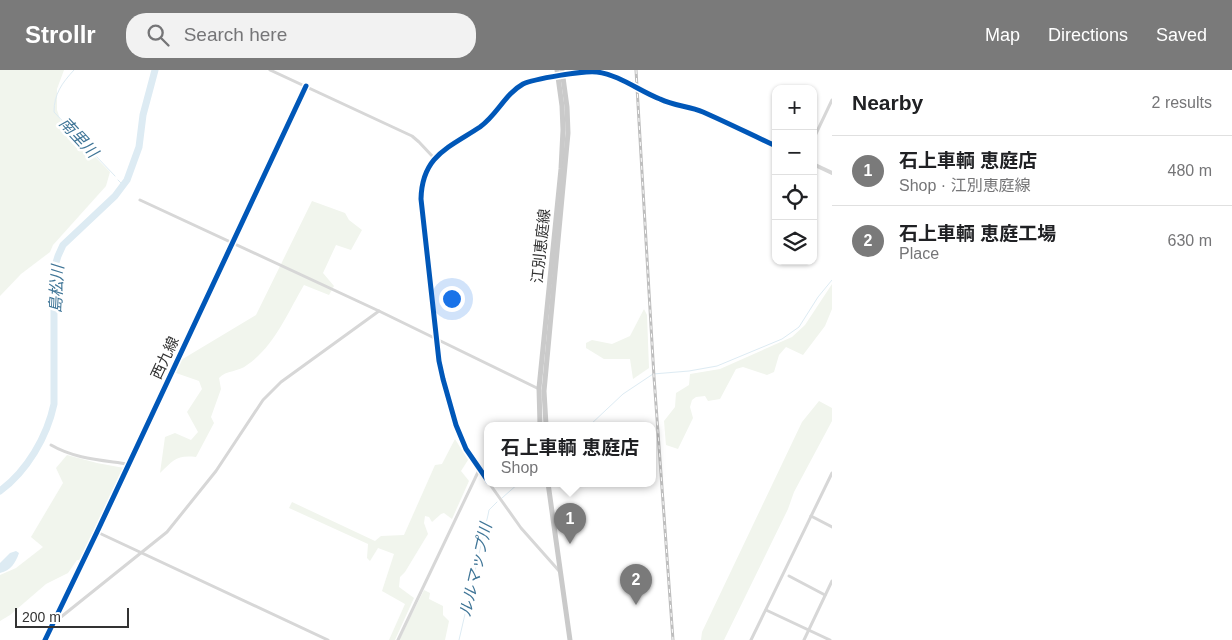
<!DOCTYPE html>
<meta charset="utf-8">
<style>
body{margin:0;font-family:Arial,"Noto Sans JP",sans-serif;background:#f2f2f2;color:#202124}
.controls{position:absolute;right:15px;top:15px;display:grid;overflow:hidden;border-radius:10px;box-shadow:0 1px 4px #0004}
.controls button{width:45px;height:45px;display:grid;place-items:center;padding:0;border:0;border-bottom:1px solid #e0e0e0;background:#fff;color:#202124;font:25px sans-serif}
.scale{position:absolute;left:15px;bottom:12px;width:114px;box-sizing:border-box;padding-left:5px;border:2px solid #333;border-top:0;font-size:14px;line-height:18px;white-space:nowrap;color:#333;-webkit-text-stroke:4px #fff;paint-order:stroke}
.you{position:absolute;left:451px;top:228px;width:18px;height:18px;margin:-12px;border:4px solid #fff;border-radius:50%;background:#1a73e8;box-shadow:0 0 0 8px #1a73e833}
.badge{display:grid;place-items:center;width:32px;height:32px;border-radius:50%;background:#7a7a7a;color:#fff;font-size:16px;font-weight:700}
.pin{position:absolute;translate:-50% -41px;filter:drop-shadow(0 1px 2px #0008)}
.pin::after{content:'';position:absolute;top:26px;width:18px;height:15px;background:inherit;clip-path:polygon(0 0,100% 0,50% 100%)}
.popup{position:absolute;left:484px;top:352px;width:172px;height:65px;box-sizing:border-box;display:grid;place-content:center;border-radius:10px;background:#fff;filter:drop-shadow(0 1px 4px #0005);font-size:16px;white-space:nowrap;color:#757577}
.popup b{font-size:19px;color:#202124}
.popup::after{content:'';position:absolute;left:50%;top:100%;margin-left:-10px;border:10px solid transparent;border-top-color:#fff}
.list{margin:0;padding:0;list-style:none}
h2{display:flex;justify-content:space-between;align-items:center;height:65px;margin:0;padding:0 20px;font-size:21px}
h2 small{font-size:16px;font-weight:400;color:#757577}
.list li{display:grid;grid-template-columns:32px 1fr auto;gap:15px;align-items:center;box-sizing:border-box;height:70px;padding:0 20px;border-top:1px solid #e0e0e0}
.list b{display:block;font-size:19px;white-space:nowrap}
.list p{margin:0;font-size:16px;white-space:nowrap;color:#757577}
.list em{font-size:16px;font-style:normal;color:#757577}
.icon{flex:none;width:28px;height:28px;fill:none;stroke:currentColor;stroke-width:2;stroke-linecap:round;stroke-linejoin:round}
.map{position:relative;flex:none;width:832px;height:570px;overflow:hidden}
header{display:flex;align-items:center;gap:30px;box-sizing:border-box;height:70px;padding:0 25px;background:#7a7a7a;color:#fff}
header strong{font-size:24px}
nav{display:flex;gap:28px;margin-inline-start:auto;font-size:18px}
.search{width:350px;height:45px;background:#f2f2f2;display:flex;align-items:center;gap:12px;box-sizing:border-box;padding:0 18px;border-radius:20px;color:#757577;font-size:19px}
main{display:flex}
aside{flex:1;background:#fff}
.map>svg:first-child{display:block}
.green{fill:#f1f5ed}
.water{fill:#ddebf3}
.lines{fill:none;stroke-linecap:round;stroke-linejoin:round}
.stream{stroke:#ddebf3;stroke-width:1}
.river{stroke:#ddebf3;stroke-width:7}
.minor{stroke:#d7d7d7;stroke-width:3}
.tertiary{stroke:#d7d7d7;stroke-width:4}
.primary{stroke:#cacaca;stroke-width:5}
.rail-casing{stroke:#bebebe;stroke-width:3}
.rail{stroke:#fff;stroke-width:1;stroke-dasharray:4;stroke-linecap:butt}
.tertiary-bridge{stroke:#d7d7d7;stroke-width:4}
.cycleway-casing{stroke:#fff;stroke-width:8}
.cycleway{stroke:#0057b8;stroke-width:5}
.labels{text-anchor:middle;stroke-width:5;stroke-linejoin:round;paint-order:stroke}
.street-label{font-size:15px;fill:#333;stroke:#fff}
.water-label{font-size:16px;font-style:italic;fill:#3f7597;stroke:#fff}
</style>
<header>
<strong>Strollr</strong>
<div class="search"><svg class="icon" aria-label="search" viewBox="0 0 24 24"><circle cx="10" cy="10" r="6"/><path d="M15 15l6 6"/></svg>Search here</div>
<nav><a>Map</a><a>Directions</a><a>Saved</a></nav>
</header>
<main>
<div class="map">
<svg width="832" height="570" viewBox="0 0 832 570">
<rect width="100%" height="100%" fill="#fff"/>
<!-- green -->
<g class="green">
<polygon points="0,0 64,0 57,19 57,40 61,52 110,102 106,116 53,175 50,182 21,204 0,226"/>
<path d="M 312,131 L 345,143 L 349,150 L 362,160 L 351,180 L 336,175 L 323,203 L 334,216 L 329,225 L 304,215 C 288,242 274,277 247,295 C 239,302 226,300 219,308 L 221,319 L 211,347 L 214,353 L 196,387 C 176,385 174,390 160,403 L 165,367 L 175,363 L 191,370 L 198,362 L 187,342 L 202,319 L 199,311 L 176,303 L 181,290 L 256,245 Z"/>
<polygon points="832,214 832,239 825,256 803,285 786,277 779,285 774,302 767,305 743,297 736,299 720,329 708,331 705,326 696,327 692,330 690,337 693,348 678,379 666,375 664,351 675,337 676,323 689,315 690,304 720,299 792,267 805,255"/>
<polygon points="644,239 647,245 649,298 633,309 630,289 604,289 586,278 586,273 592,270 612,274 630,266"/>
<polygon points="819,331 832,338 832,351 794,422 788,439 724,570 701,570 702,562 802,352"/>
<polygon points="455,369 468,390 461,401 469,411 452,449 444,443 441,444 432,452 429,447 425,446 424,453 428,464 405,502 400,507 399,517 414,528 395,570 389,570 405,534 382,521 394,484 378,478 370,491 367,488 368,474 289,438 292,432 375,471 381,466 404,465 435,395 442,394"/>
<polygon points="67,385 97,393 124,398 82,490 77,490 68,503 46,514 10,545 0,551 0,505 16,498 43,477 31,467 63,413 56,398"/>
<polygon points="424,520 430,523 429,529 443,536 443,545 449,551 445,570 399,570"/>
</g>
<!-- water -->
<path class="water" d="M 16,481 L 19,483 C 15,494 11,500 0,503 L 0,493 L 10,483 Z"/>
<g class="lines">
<!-- stream -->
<g class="stream">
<path d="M 74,0 C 62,13 54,24 54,42 L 115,106"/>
<polyline points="118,110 124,116"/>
<polyline points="590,355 623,324 653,304 689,301 717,296 782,269 799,257 818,227 832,210"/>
<polyline points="502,428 519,413"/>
<polyline points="459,570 488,445 489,440 497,432"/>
</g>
<!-- river -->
<path class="river" d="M 0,421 C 27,401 47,367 54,334 L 54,199 L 58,186 L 63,175 L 115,126 L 127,110 L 139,77 L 143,45 L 155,0"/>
<!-- minor -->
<g class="minor">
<polyline points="270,0 412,66 419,72 434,88"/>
<polyline points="813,70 832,30"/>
<polyline points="140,130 379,241 539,319"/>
<path d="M 51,375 C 75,389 102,390 128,394"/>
<path d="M 488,411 C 480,400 472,390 466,378 C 453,351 446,320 439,291 L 421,129 C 421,115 424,100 433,89 C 447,75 468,67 483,54 C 497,42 507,22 524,14 C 534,9 546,8 557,7"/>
<polyline points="489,413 521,458 560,502"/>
<polyline points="811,446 832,457"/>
<polyline points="97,462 328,570"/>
<polyline points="789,506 825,525"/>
<polyline points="766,540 830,570"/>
<polyline points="56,551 167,462 216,401 263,330 281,312 379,241"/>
<polyline points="45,570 97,462 306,16"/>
<polyline points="398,570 479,400"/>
<polyline points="751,570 832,403"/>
<polyline points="804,570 832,511"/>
</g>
<!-- tertiary -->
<g class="tertiary">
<path d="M 560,6 C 595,1 598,0 631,15"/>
<polyline points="650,24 671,34 701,41 776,76"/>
<polyline points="813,94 832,103"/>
</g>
<!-- primary -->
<g class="primary">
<polyline points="540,355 539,318 561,99 563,60 562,36 557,0"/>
<polyline points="546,355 544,321 568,63 567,37 562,0"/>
<polyline points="548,413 570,570"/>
</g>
<defs>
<polyline id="rail" points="636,0 654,307 673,570"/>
</defs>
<!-- rail casing -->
<use href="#rail" class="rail-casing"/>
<!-- rail -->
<use href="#rail" class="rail"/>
<!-- tertiary-bridge -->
<polyline class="tertiary-bridge" points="631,15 650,24"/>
<defs>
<g id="cycleway">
<path d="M 488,411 L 466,379 L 456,355 L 443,309 L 439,291 L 421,129 C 422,86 448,78 480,57 C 497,45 505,24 523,14 C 533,9 586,0 597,2 C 620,5 639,21 660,29 C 674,36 689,36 703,42 C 728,53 752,65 776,76"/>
<polyline points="45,570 97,462 306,16"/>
</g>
</defs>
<!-- cycleway casing -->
<use href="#cycleway" class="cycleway-casing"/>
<!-- cycleway -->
<use href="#cycleway" class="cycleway"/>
</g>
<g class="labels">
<!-- street labels -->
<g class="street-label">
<text transform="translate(541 176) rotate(-84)" y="5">江別恵庭線</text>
<text transform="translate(165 288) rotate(-65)" y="5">西九線</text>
</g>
<!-- water labels -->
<g class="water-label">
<text transform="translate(79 67) rotate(47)" y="6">南里川</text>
<text transform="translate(56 219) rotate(-87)" y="6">島松川</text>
<text transform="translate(475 500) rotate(-77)" y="6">ルルマップ川</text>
</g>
</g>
</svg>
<div class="controls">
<button>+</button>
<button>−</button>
<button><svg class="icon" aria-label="locate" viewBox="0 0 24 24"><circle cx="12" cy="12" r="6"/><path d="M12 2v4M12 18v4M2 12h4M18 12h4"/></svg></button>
<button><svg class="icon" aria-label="layers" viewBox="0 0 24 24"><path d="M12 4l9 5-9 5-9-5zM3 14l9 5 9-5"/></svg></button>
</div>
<div class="scale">200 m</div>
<div class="you"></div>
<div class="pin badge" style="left:570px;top:474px">1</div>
<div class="popup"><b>石上車輌 恵庭店</b>Shop</div>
<div class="pin badge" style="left:636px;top:535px">2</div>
</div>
<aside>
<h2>Nearby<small>2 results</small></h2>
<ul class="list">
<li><span class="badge">1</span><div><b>石上車輌 恵庭店</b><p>Shop · 江別恵庭線</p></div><em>480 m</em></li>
<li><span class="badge">2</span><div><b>石上車輌 恵庭工場</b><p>Place</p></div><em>630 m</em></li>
</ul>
</aside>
</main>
